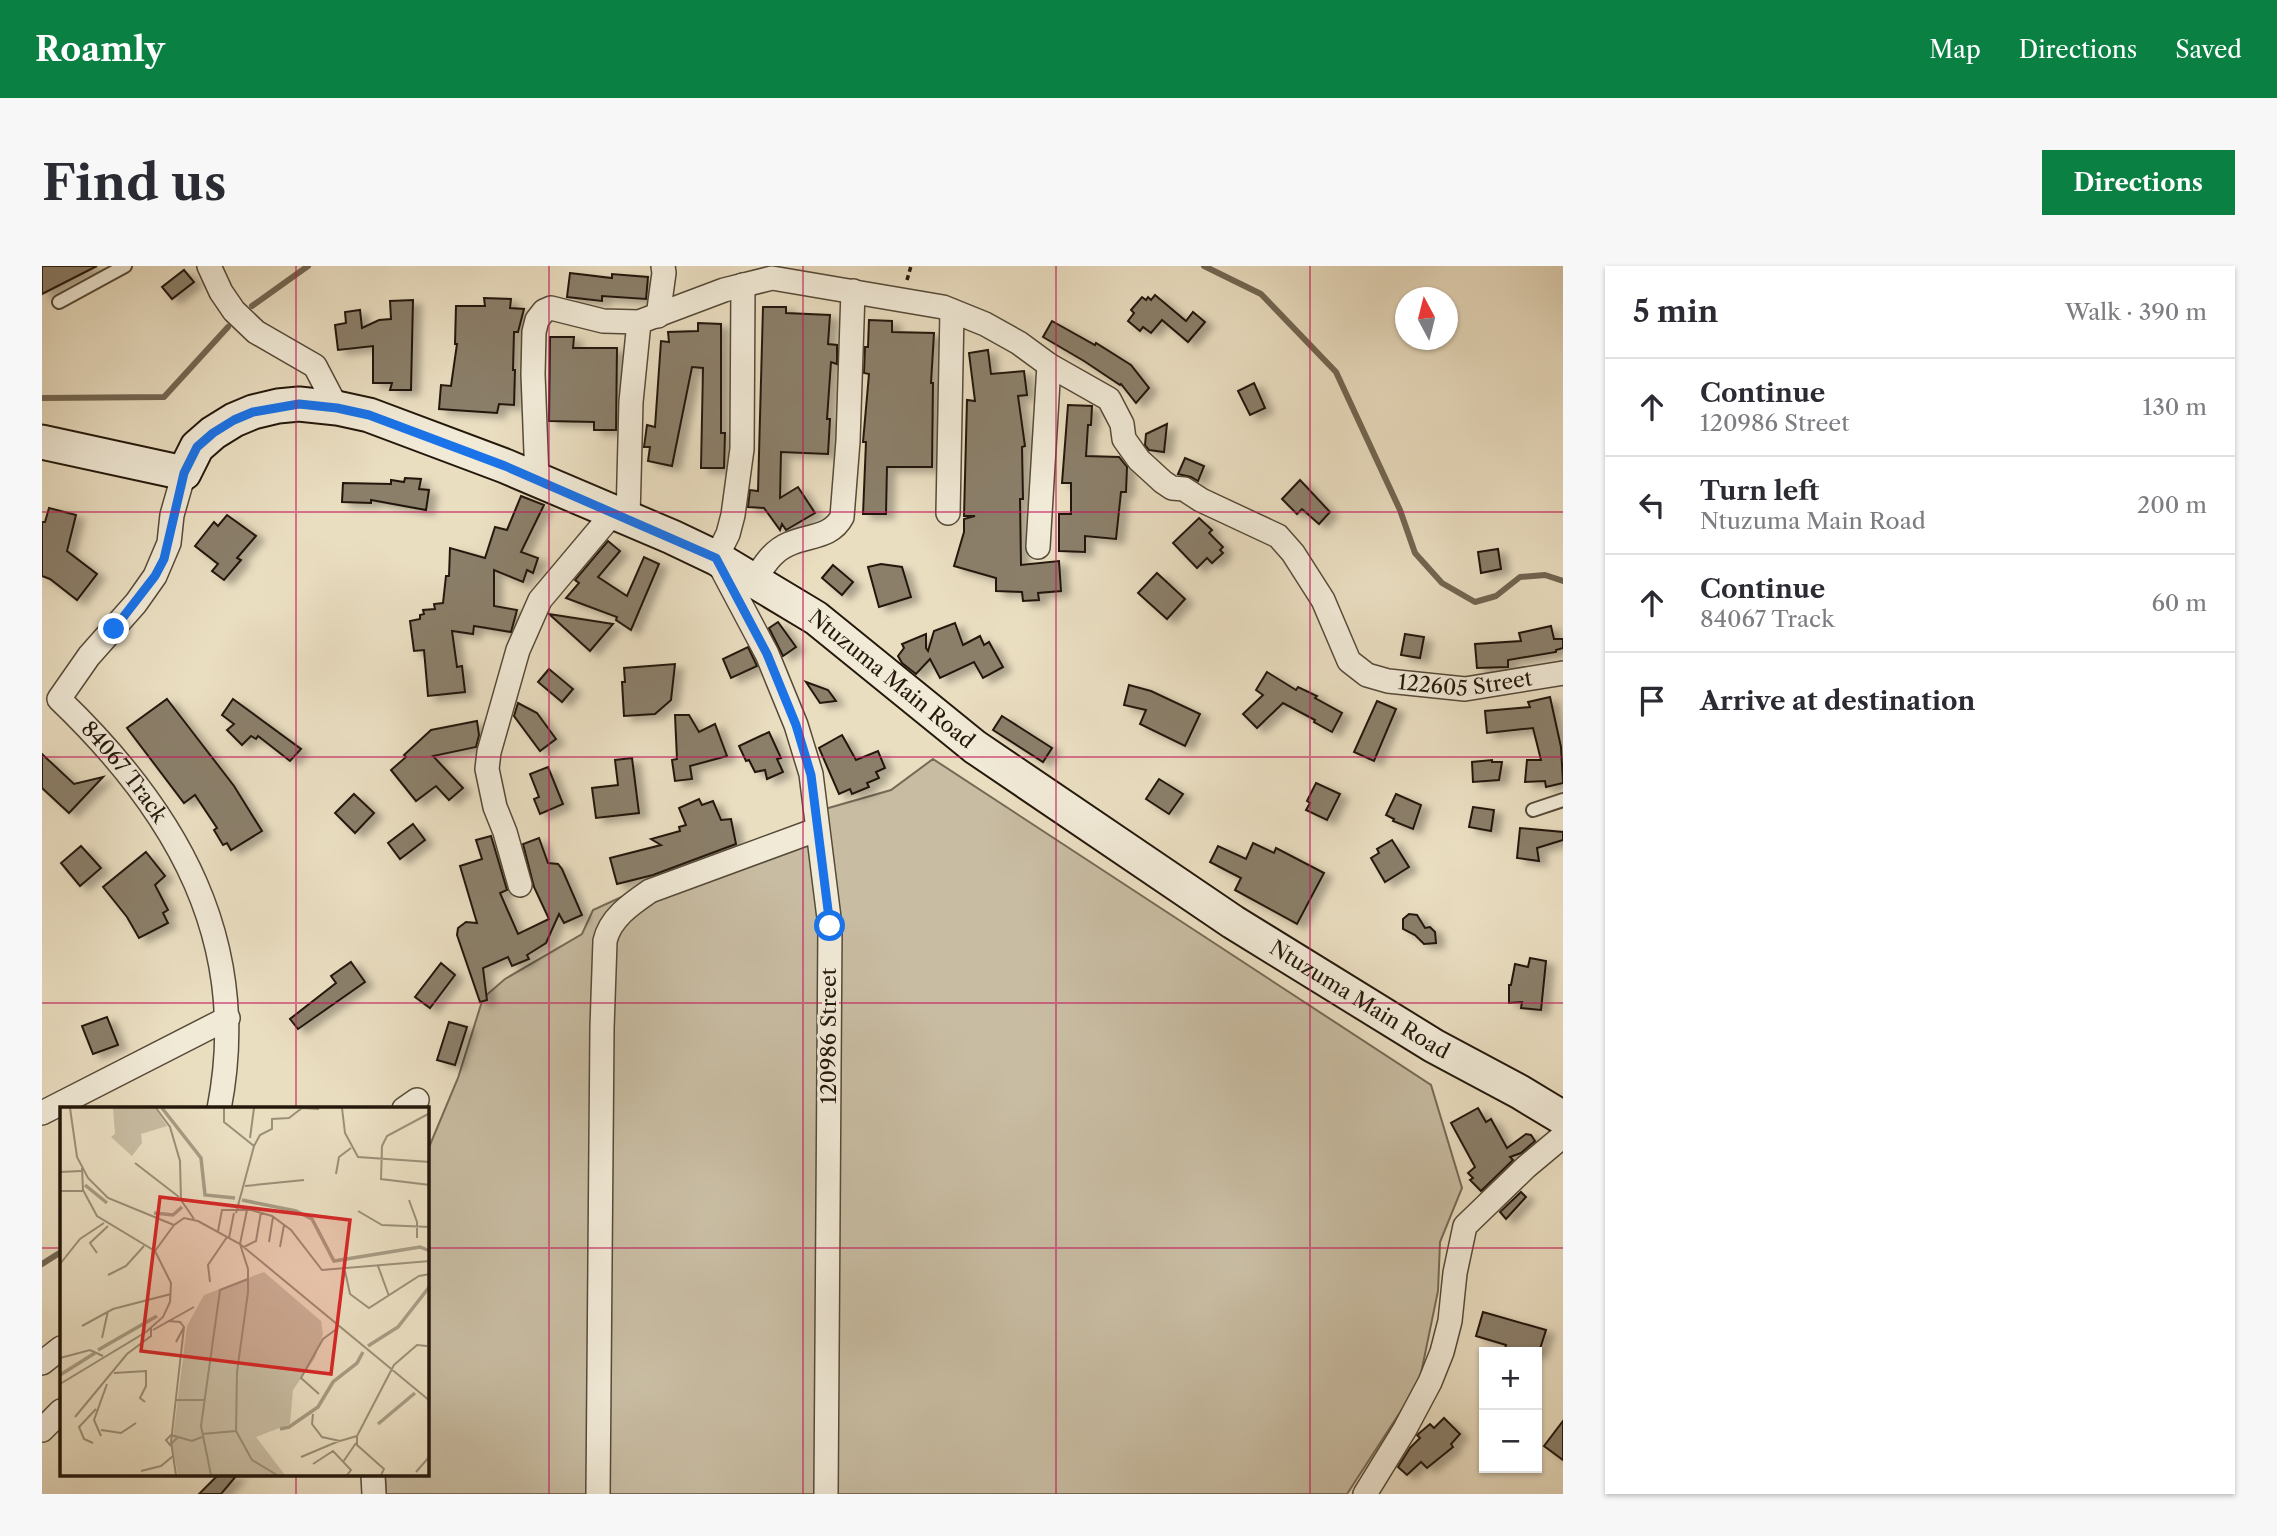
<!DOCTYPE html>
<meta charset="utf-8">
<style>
body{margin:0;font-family:"Libre Caslon Text",serif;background:#f7f7f7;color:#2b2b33}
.controls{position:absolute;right:21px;bottom:21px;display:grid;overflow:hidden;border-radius:0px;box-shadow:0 2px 5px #0004}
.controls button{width:63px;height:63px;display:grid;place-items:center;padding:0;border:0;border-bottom:2px solid #e1e1e2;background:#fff;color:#2b2b33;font:35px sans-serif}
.compass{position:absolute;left:1353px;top:21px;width:63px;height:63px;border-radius:50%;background:#fff;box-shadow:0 2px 5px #0004;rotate:353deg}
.stop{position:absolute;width:21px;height:21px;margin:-16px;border:5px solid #1a73e8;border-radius:50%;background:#fff}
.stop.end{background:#1a73e8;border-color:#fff;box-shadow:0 2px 7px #0008}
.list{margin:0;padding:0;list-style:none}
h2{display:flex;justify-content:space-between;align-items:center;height:91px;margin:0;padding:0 28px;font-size:30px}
h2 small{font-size:23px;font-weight:400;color:#7c7c81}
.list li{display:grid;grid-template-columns:46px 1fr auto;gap:21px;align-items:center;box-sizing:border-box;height:98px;padding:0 28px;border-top:2px solid #e1e1e2}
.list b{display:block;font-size:26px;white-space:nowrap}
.list p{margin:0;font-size:23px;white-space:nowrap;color:#7c7c81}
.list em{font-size:23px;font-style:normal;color:#7c7c81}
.icon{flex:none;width:38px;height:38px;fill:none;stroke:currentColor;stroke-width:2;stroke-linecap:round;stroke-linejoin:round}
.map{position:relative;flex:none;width:1521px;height:1228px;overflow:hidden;border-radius:0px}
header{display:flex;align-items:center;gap:42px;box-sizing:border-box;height:98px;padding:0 35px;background:#0b8043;color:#fff}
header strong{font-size:33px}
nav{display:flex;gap:38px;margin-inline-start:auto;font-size:24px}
.intro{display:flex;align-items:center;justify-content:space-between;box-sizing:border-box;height:168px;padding:0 42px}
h1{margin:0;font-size:49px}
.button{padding:18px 32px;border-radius:0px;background:#0b8043;color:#fff;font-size:24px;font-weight:700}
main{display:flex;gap:42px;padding:0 42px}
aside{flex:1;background:#fff;border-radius:0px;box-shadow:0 2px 5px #0004}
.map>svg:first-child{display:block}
.green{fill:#c8bca2;stroke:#766a56;stroke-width:2}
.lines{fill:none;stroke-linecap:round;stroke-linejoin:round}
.stream{stroke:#736753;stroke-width:6}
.building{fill:#8b7f6a;stroke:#24180b;stroke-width:2;filter:url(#shadow)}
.service-casing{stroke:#564a38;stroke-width:16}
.minor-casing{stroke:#564a38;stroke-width:26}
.secondary-casing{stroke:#24180b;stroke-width:37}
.path{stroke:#24180b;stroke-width:3.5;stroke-dasharray:5 3.5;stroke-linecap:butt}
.service{stroke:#f1ead7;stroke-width:12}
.minor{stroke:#f1ead7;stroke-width:23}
.secondary{stroke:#f1ead7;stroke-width:33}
.route{stroke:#1a73e8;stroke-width:9}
.grid{fill:none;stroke:#c2185b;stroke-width:2;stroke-opacity:0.55}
.labels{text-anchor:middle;stroke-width:6;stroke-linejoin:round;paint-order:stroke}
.street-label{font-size:21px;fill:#24180b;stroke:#f1ead7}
.inset-river{fill:none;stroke:#a79b83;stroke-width:3.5}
.inset-road{fill:none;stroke:#9b8f78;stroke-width:2}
.view{fill:#d62828;fill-opacity:0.15;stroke:#d62828;stroke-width:3.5}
.inset-edge{fill:none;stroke:#24180b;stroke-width:3.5}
</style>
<header>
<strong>Roamly</strong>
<nav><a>Map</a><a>Directions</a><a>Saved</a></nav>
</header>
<div class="intro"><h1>Find us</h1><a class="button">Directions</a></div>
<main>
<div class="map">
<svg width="1521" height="1228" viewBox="0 0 1521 1228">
<defs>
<filter id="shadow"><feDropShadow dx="8" dy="4.5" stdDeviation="3.5" flood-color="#0004"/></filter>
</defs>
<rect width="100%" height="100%" fill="#eadec1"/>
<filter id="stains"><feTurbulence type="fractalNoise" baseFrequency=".00286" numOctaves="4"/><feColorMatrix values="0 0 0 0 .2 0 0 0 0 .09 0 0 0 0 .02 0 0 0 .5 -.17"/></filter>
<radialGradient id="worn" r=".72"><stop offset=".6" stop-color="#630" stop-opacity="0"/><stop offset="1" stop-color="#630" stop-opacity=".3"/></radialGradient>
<!-- green -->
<polygon class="green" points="891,493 1389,819 1420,922 1398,976 1396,1025 1377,1117 1305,1228 344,1228 343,1209 385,1209 385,886 416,812 441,732 463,713 540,668 551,644 621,612 755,561 783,543 849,524"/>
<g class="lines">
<!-- stream -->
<g class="stream">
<polyline points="1162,0 1219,28 1294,106 1358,244 1373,287 1400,317 1433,336 1454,330 1478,311 1503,309 1521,315"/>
<polyline points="210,40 266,0"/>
<polyline points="0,132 122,131 186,61"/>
<polyline points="0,998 19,986"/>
</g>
</g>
<!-- building -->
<g class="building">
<polygon points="0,0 55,0 0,28"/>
<polygon points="142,4 152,16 130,33 120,21"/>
<polygon points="528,7 570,12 570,8 606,11 604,33 560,30 560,35 525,31"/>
<polygon points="1113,29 1144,55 1151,46 1163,56 1146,76 1120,54 1109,67 1101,61 1098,65 1086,55 1092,47 1089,44 1100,31 1104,34 1106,31 1109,34"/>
<polygon points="442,32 469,33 468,42 482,43 476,66 472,66 471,104 473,104 472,139 457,138 455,147 397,143 399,119 409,120 415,78 413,78 414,40 443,40"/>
<polygon points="371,34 369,124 348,124 350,117 331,117 331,80 296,84 293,59 304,57 303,46 318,44 320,62 337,54 349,53 348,35"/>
<polygon points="721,41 744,41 744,47 788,49 786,78 795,79 795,98 789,96 785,153 788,153 786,188 739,186 738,232 756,221 773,247 744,264 740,258 738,264 722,242 706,241 708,224 716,225"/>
<polygon points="827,54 850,55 850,66 892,67 889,117 891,117 890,201 845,201 844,248 821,248 824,176 821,176 827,108 822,107 823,81 826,81"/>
<polygon points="1010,55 1053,79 1054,77 1089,99 1107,122 1094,137 1079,118 1078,119 1042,95 1001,71"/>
<polygon points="656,57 679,58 679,167 683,167 682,202 659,202 661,102 650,101 630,200 606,195 608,181 602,181 605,159 613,161 619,75 627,76 626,66 656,65"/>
<polygon points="508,71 532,71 531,82 575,82 574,164 552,164 552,156 507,155"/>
<polygon points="946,84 949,108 982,105 985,129 976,130 983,180 980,181 981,233 978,233 979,299 1017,295 1019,325 996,327 997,334 981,335 980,326 954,325 954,312 912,300 922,266 922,253 933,250 922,250 925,134 933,135 927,87"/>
<polygon points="1212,117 1223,142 1208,149 1196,125"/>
<polygon points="1026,139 1050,140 1049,159 1046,159 1044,190 1077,191 1085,201 1084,226 1079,226 1074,273 1043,270 1043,286 1017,285 1017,248 1029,248 1029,217 1020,217"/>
<polygon points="1125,158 1122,186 1107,184 1103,179 1104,168"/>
<polygon points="1143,192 1162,200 1156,215 1149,211 1136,208"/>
<polygon points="363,212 379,213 377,223 387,224 384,244 329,234 329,237 300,236 301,217 349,218 349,214 362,216"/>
<polygon points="1258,214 1288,246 1277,258 1260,243 1255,248 1240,233"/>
<polygon points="479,230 502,239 479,286 496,292 491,307 485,304 481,316 452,304 452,340 475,344 469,366 432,360 431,368 410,365 415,401 420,400 423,426 386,430 382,384 372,385 368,355 378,353 378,349 382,348 381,344 393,343 392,338 401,337 404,310 407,310 408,282 443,292 453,261 465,264"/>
<polygon points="7,242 34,249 25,285 55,308 35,334 8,313 0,310 0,256 3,256"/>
<polygon points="185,249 214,270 195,292 199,294 182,314 170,305 176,298 153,280 172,256 176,260"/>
<polygon points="1157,252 1170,264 1167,267 1181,281 1178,284 1181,287 1170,297 1165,292 1155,302 1131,277"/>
<polygon points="566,275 578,285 556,311 585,330 602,291 617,298 589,364 574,354 575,351 524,332 537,317 533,314"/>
<polygon points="1456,283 1459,303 1439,307 1436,286"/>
<polygon points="839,298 860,301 869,331 837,341 826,301"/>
<polygon points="791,299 811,316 800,329 780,312"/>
<polygon points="1115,307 1143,333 1125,353 1096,327"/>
<polygon points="507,348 571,358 548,385"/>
<polygon points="736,356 754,381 741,390 727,362"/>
<polygon points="913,357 921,379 938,370 942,379 947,376 961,401 941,412 932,396 898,412 888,393 874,408 860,397 856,390 862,382 860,378 884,368 884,382 886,385 892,365"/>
<polygon points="1509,360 1512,373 1521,373 1521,382 1514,384 1514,386 1466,394 1466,401 1435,402 1433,378 1479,375 1477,367"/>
<polygon points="1363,368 1382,371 1378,392 1359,389"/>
<polygon points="706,381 715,400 689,412 681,393"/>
<polygon points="633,398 629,434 613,448 582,450 580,416 583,416 582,402"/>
<polygon points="507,403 531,423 520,436 496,416"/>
<polygon points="1225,406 1254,424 1256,421 1275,430 1273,432 1300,447 1290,466 1272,456 1273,454 1241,437 1215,462 1201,448 1221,429 1214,424"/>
<polygon points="764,416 786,424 794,435 778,437"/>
<polygon points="1087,419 1109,425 1158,448 1143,480 1098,458 1104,444 1082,439"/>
<polygon points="1508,431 1519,481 1521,517 1504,521 1503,515 1483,516 1485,494 1499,494 1491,462 1445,467 1443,445 1488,441 1486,436"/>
<polygon points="125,433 192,520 220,565 189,584 185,577 181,579 172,564 175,562 153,529 142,537 85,462"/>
<polygon points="191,433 259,483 248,495 216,470 214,473 209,470 200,479 185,464 192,458 180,449"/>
<polygon points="1335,435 1354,443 1332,495 1312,486"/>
<polygon points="476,437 495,447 514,473 498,485 472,450"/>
<polygon points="633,449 647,449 657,466 673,458 685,490 648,500 650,513 633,515 630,494 635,493"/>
<polygon points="960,450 1010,482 1001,496 951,464"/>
<polygon points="435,455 437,469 434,481 391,490 421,522 407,534 394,520 374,535 349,504 364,491 362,489 389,464"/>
<polygon points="727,466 739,492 735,493 741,506 725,513 723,504 713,506 707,494 704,495 697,480"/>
<polygon points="800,469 814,494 836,485 843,502 834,506 837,512 825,517 827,521 810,528 808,523 797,528 777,482"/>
<polygon points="0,488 32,518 61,511 27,547 0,522"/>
<polygon points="590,492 597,547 554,552 550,522 576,519 573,494"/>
<polygon points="1450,494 1450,496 1460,496 1457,514 1431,516 1430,496"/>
<polygon points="506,501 521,538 498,548 492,533 497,531 488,508"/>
<polygon points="1117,513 1141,528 1127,548 1104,533"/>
<polygon points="1274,517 1298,528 1285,554 1264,544 1268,537 1265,535"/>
<polygon points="312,528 332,547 313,567 293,547"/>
<polygon points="1354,528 1379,539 1371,563 1351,555 1352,553 1344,549"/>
<polygon points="657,533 660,539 671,535 679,554 689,553 694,578 611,609 575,618 568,592 619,579 609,573 638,565 637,561 644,559 637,542"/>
<polygon points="1431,541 1452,544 1449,565 1427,561"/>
<polygon points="371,558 383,574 358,593 346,577"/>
<polygon points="1478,562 1521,566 1521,574 1495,582 1497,595 1475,592"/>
<polygon points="449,570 465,624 458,627 476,668 507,653 492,621 481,578 497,572 506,597 516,598 520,603 540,649 522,657 517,648 504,677 485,689 487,693 470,700 466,691 441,702 445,734 438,736 415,669 416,662 424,656 435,657 418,600 440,593 434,574"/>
<polygon points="1350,574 1367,601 1343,616 1329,592 1337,587 1335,583"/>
<polygon points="1211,577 1232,587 1234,582 1282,607 1255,658 1193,624 1199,612 1168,596 1176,580 1204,593"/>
<polygon points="39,580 59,602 38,620 19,597"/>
<polygon points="104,586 123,610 113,619 126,644 121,647 126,657 97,672 85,651 61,621"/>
<polygon points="1367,648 1375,649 1383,662 1388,661 1393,666 1394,677 1382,678 1373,669 1361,663 1361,653"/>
<polygon points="1488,692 1504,695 1499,744 1479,742 1480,736 1467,737 1467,719 1469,719 1473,698 1486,701"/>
<polygon points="309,696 323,716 256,763 248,753 294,717 289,710"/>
<polygon points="399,697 413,709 388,742 373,731"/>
<polygon points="65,751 76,779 51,788 40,760"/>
<polygon points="407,756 425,761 413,799 395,794"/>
<polygon points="1436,842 1444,856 1449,853 1465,882 1484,868 1489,869 1493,875 1479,887 1468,891 1471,894 1439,925 1428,914 1431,912 1426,907 1433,901 1409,857"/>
<polygon points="1479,926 1484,931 1464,953 1458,946"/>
<polygon points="1441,1046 1504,1064 1496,1089 1495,1086 1462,1086 1464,1079 1434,1070"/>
<polygon points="1402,1152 1418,1168 1409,1178 1411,1181 1385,1202 1379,1196 1365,1209 1356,1201 1368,1182 1378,1172 1375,1169 1388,1158 1392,1162"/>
<polygon points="1521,1155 1521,1194 1502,1180"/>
<polygon points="176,1209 195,1209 179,1228 157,1228"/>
</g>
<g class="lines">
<defs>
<g id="service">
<polyline points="17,36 83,0"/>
<polyline points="1491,544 1521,534"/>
</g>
<g id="minor">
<polyline points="167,0 179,26 192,45 214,66 273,100 295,142"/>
<polyline points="701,19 700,183 691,249 686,268 674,292 725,388 754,459 769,508 788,660 784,1228"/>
<polyline points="616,50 622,7 621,0"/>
<path id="s1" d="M 142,207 L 130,249 L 127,277 L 113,310 L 94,337 L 47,390 L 17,433 C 135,546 210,675 177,843"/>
<path id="s2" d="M 495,213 L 491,108 L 492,66 L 495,54 L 502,45 L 509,42 L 561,55 L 597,56 L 682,24 L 730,12 L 901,41 L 943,58 L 977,77 L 1007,99 L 1067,133 L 1080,158 L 1082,173 L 1097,194 L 1121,216 L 1130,222 L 1142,223 L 1159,234 L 1236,270 L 1251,287 L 1281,334 L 1307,395 L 1325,409 L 1346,415 L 1423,423 L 1521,407"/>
<polyline points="906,247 910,45"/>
<polyline points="586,252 589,136 597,56"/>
<polyline points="996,281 1007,99"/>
<path d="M 712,314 C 722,300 730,285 747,278 C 766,269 789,272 800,251 L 806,175 L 811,25"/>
<polyline points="478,619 463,566 453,541 445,503 447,486 476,384 498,334 572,246"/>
<polyline points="362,843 375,834"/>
<polyline points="0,847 186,752"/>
<polyline points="0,1097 19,1082"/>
<polyline points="0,1164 19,1145"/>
<polyline points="331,1209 332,1228"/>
<path d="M 556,1228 L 560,762 L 563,675 C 568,652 589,638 608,625 L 774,564"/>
<polyline points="1323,1228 1363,1163 1388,1116 1400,1086 1408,1055 1413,1007 1423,960 1484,901 1521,870"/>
</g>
<g id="secondary">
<path id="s3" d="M 0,176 L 142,207 L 155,181 L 171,167 L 192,154 L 211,146 L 236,140 L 257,138 L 295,142 L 327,149 L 463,200 L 630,271 L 674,292 L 774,352 L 933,481 L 1191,656 L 1392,780 L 1478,826 L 1521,852"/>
</g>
</defs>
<!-- service casing -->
<use href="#service" class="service-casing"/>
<!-- minor casing -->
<use href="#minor" class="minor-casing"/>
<!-- secondary casing -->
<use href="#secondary" class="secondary-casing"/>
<!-- path -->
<polyline class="path" points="865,14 869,0"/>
<!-- service -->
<use href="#service" class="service"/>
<!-- minor -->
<use href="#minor" class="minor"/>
<!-- secondary -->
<use href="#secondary" class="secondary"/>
</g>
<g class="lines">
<!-- route -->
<polyline class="route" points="72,363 113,310 122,293 142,207 155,181 171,167 192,154 211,146 257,138 295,142 327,149 463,200 674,292 725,388 754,459 769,509 788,660"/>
</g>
<!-- grid -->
<path class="grid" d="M 254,0 L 254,843M 507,0 L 507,1228M 761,0 L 761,1228M 1014,0 L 1014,1228M 1268,0 L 1268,1228M 0,246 L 1521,246M 0,491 L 1521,491M 0,737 L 1521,737M 0,982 L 19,982M 385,982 L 1521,982M 254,1209 L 254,1228"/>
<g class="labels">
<!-- street labels -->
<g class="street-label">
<text dy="7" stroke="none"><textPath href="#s2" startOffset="1269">122605 Street</textPath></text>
<text dy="7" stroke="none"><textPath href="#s3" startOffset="948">Ntuzuma Main Road</textPath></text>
<text dy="7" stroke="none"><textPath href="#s1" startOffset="362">84067 Track</textPath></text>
<text dy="7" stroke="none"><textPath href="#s3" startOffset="1516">Ntuzuma Main Road</textPath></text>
<text transform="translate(787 770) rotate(-90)" y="7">120986 Street</text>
</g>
</g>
<!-- overview -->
<g transform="translate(18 841)">
<rect width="369" height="369" fill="#eadec1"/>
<path d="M 53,1 L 95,1 L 107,19 L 81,27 L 82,36 L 72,49 L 51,30 L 55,27 ZM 204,165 L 261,214 L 263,227 L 255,251 L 233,283 L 230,317 L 196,330 L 225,368 L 118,368 L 112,338 L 127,219 L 144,188 Z" fill="#c8bca2"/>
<path class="inset-river" d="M 102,1 L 141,51 L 145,88 L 175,91M 25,78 L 47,96M 182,93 L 236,104 L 252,112 L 274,154 L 360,140 L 370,144M 94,106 L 113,108 L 122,100M 308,239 L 338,220 L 370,179M 38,243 L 97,209M 0,268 L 35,246M 318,317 L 355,286M 220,322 L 229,320 L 258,300 L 273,275 L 297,256 L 303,245"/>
<path class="inset-road" d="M 10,1 L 17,50 L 28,71 L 48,91 L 114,118 L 124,111 L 138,114 L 180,137 L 370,294M 96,1 L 110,20 L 120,54 L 121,93 L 134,112M 164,1 L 164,15 L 194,39M 282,1 L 285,26 L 298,50 L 370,55M 370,6 L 327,29 L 322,39 L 321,72 L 370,78M 190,31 L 194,1M 75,56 L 119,90M 22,61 L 23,83 L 37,109 L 95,144M 0,65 L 21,64M 276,67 L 279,50 L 291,41M 185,79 L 244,73M 0,84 L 23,84M 349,93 L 357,115 L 357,131M 187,103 L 180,137 L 188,162 L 188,185 L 177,265 L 176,324 L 192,353 L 217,368M 298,104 L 322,118 L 370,120M 176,106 L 194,39 L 200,28 L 212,22 L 212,12 L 229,11 L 242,1 L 259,2M 158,124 L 162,103 L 191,103 L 212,109 L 231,123 L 262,163 L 370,154M 169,131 L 174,106M 209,135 L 213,110M 184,140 L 196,134 L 201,105M 220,140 L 224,118M 37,146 L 30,136 L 48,119M 0,157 L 20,132 L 44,116M 318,159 L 329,189M 285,164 L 290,187 L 309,201 L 359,169 L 370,167M 48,168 L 66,159 L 84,139M 150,175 L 148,158 L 167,130M 109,214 L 134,200M 22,219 L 53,202 L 111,187M 93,223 L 109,214 L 120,215 L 124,220 L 116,235M 42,231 L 48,204M 0,251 L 30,243 L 43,249M 54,266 L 86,264 L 86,279 L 80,291 L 85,295M 0,277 L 86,225 L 103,210 L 110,195 L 111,176 L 95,144 L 114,118M 259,287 L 241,271 L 263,232 L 278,221M 116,293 L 145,293M 253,307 L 252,317 L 262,330 L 280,334 L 297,329M 15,310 L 67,247 L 91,229 L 91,221M 41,323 L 61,326 L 76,316M 142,327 L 176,324M 111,328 L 118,330 L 110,338 L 106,333 ZM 41,329 L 34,313 L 47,277M 118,330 L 132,334 L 142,330M 33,336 L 24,332 L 19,320 L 36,302M 241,350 L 279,334M 283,355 L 296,336M 253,357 L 273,344 L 291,363 L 287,368M 81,364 L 101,359 L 113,349M 356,365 L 370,349M 116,368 L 111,335 L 124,220M 151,368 L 141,319 L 160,183 L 188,172M 321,368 L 324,362 L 297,338 L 297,329 L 334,258 L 357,238 L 367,239"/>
<path class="view" d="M 100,90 L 290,113 L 271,267 L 81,244 Z"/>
<rect width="369" height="369" class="inset-edge"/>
</g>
<rect width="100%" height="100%" filter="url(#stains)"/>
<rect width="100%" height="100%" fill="url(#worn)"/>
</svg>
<div class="controls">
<button>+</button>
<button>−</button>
</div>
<svg class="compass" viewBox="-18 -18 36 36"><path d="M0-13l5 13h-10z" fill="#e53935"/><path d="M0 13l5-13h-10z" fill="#7c7c81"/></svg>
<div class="stop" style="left:788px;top:660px"></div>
<div class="stop end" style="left:72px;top:363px"></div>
</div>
<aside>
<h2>5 min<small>Walk · 390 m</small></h2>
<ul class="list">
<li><svg class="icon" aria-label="ahead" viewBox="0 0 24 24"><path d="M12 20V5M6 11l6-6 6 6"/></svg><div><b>Continue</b><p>120986 Street</p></div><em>130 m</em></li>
<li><svg class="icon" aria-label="left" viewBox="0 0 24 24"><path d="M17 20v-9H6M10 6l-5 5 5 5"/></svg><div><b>Turn left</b><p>Ntuzuma Main Road</p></div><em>200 m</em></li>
<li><svg class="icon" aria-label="ahead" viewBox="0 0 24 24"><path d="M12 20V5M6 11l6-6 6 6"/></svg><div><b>Continue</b><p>84067 Track</p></div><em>60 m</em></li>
<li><svg class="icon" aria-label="arrive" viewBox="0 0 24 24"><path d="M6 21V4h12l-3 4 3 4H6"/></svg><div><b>Arrive at destination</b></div></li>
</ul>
</aside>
</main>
